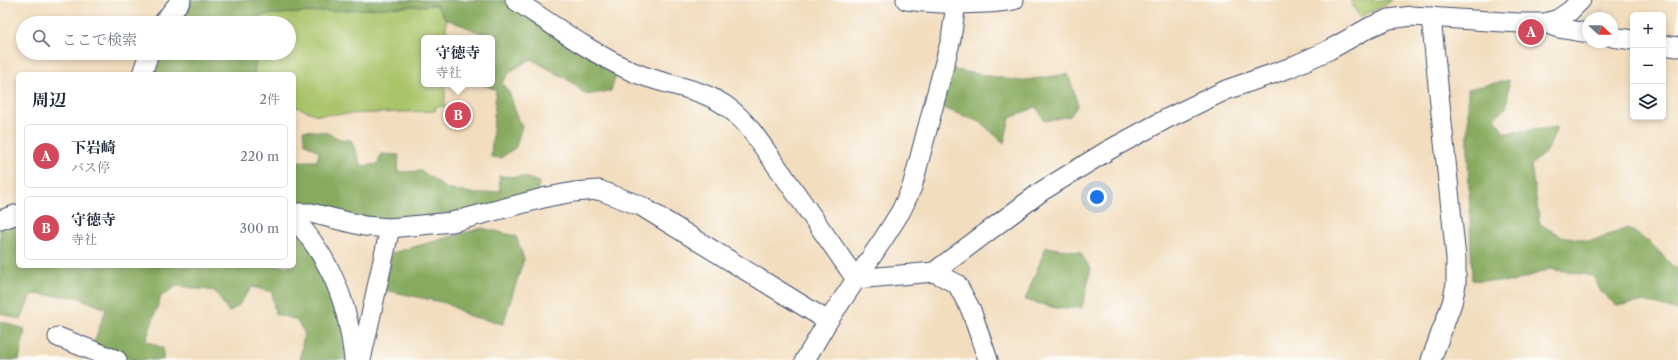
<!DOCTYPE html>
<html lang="ja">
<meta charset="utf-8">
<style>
body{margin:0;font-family:"Libre Caslon Text","Noto Serif JP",serif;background:#f6f6f7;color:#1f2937}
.controls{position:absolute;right:12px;top:12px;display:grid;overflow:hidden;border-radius:6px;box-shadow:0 2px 6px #0003}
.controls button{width:36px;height:36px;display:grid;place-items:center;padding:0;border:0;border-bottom:1px solid #e0e1e3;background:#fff;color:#1f2937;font:20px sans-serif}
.compass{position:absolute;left:1582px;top:12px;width:36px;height:36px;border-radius:50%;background:#fff;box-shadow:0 2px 6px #0003;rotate:111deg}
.you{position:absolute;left:1097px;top:197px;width:14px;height:14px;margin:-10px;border:3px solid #fff;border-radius:50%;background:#1a73e8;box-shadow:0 0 0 6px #1a73e833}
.badge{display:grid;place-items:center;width:26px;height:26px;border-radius:50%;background:#d1495b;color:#fff;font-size:13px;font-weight:700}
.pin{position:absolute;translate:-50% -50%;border:2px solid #fff;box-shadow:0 1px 4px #0006}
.popup{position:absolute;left:421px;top:35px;width:74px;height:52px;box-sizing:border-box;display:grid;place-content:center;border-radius:6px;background:#fff;filter:drop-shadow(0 1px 3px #0005);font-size:13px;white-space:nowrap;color:#747a83}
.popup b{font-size:15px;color:#1f2937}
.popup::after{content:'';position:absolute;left:50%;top:100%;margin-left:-8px;border:8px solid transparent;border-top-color:#fff}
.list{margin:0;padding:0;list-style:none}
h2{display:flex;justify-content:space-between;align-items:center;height:52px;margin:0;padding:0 16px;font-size:17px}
h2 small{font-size:13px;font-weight:400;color:#747a83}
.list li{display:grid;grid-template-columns:26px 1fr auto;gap:12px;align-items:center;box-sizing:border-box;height:64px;margin:0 8px 8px;padding:0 8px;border:1px solid #e0e1e3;border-radius:6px}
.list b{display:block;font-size:15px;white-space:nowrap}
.list p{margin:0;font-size:13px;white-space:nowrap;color:#747a83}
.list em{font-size:13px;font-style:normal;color:#747a83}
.icon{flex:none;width:22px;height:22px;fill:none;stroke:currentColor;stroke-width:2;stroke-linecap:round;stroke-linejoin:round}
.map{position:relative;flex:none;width:1678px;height:360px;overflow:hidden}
.search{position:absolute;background:#fff;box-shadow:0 2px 6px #0003;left:16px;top:16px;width:280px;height:44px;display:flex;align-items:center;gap:10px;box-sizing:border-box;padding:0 14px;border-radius:22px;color:#747a83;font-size:15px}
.panel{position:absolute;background:#fff;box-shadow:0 2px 6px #0003;left:16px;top:72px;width:280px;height:196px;border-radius:6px}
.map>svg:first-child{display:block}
.green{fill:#aac46b;stroke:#627a64}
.forest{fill:#87aa5f;stroke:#516c5e}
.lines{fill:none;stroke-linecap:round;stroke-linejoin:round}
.minor-casing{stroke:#3b496c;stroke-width:21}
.minor{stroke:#fff;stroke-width:19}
</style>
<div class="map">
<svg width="1678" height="360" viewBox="0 0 1678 360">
<rect width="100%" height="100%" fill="#fdfcf7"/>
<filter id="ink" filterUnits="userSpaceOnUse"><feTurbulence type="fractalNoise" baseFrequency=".025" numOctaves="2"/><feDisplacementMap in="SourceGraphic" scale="8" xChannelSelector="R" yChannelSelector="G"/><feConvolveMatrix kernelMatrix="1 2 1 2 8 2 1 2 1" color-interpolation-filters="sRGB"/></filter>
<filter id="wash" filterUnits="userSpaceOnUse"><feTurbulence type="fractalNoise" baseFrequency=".012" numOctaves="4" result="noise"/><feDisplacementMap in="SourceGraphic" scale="16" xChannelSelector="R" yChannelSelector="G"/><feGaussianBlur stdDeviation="0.9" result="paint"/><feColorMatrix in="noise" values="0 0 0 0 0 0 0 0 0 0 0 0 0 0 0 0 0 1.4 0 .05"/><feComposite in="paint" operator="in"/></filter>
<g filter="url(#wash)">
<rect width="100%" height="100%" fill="#f2ddbe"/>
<!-- green -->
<g class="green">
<polygon points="1350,0 1391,0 1386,5 1359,17"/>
<polygon points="436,5 446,19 446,38 424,38 424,84 445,84 445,106 436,107 435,111 317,115 294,106 294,74 254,74 256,53 289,53 289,23 259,23 260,15"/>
</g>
<!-- forest -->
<g class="forest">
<polygon points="189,0 503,0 617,71 611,91 586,95 570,81 531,59 511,71 502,83 510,94 518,120 522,126 516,147 501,158 491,157 496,90 483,84 492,84 492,54 495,41 486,35 446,19 436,5 260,15 259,23 171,23"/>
<polygon points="154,53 256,53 254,74 149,74"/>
<polygon points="950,69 1019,81 1068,74 1078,105 1070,116 1045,121 1036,107 1010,118 1004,143 980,122 940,107"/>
<polygon points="1509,80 1507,107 1495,117 1504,133 1557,127 1548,150 1531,165 1540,224 1561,236 1591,241 1628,228 1652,244 1674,268 1678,268 1678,311 1645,301 1617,306 1601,292 1593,276 1550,269 1512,282 1472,280 1468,157 1468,89"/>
<polygon points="303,130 325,132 340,139 351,140 362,166 378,164 381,154 399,155 398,172 422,171 447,189 477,194 500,191 499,176 525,177 539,182 537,195 450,217 391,222 317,209 294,201 294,161 317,161 319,152 305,143"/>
<polygon points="18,221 18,266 294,266 294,226 323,263 350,353 348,360 300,360 304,332 296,320 275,314 272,292 252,287 238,306 229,312 215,291 177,286 161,296 146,341 163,348 163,360 132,360 93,345 106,309 77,297 31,294 21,320 0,313 0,227"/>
<polygon points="482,228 516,236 524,259 503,324 469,316 446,303 384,290 392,253"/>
<polygon points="1046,247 1080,252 1091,269 1082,308 1056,308 1025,300"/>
<polygon points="0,321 25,329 19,360 0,360"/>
</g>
</g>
<g filter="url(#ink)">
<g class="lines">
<defs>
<g id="minor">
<path d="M 515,0 C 553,25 590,52 631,71 C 663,86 701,86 730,109 C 751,125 765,151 781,172 C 806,208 831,243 856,279 L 934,272 L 1042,191 L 1107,151 L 1168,118 L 1226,90 L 1289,68 L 1329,50 L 1370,27 L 1389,19 L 1412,16 L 1519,23 L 1545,23 L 1558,19 L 1570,11 L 1581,0"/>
<path d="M 906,0 C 941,4 979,6 1014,0"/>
<polyline points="163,23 181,0"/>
<polyline points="1545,23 1558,28 1588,33"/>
<polyline points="1612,37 1633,40"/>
<polyline points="1663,45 1678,47"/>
<polyline points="142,74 149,53"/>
<polyline points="294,213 311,213 364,226 390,228 452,222 547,197 574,192 599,190 641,206 828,321"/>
<path d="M 294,218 C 332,262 348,302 354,360"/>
<polyline points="0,220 18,214"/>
<polyline points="934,272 957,284 971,310 988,360"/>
<polyline points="58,337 117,360"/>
<polyline points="361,360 390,228"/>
<polyline points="805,360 828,321 884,238 901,211 912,187 951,39 956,4"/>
<polyline points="1431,360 1452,303 1456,284 1456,258 1431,17"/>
</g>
</defs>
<!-- minor casing -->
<use href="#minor" class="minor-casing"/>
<!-- minor -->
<use href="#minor" class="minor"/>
</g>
</g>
</svg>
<div class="controls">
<button>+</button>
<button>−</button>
<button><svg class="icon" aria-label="layers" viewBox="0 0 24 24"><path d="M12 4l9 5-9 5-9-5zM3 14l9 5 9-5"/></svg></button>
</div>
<svg class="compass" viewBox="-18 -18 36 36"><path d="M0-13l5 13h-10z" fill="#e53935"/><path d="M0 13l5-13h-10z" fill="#747a83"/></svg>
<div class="you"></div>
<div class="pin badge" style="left:1531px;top:32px">A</div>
<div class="pin badge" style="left:458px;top:115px">B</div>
<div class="popup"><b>守徳寺</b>寺社</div>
<div class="search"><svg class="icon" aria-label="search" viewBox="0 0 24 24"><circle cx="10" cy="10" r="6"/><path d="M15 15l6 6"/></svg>ここで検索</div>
<section class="panel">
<h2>周辺<small>2件</small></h2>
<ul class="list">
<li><span class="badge">A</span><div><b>下岩崎</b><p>バス停</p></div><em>220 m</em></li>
<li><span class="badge">B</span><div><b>守徳寺</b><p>寺社</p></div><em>300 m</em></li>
</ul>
</section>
</div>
